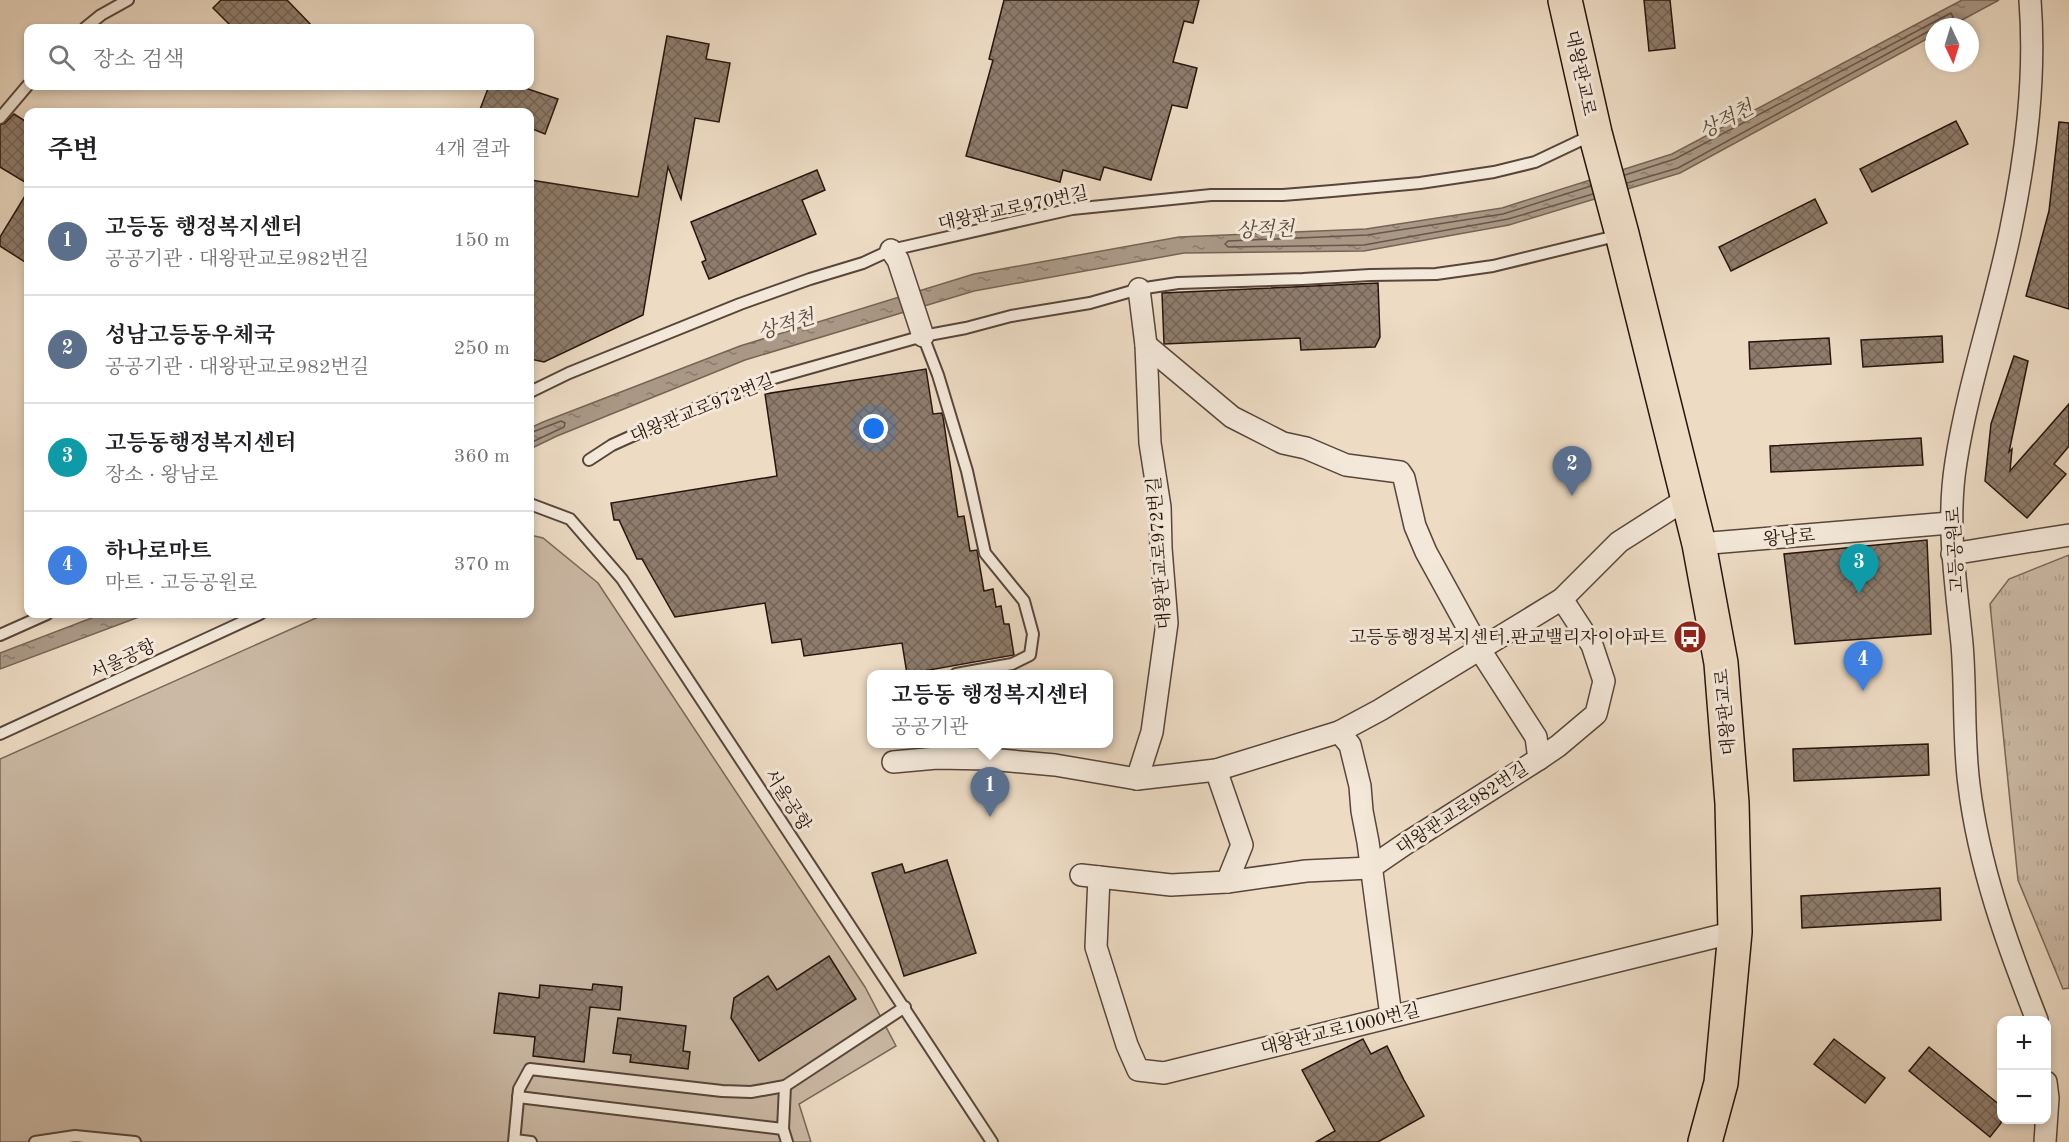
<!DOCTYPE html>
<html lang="ko">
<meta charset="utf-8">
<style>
body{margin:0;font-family:"Old Standard TT","Noto Serif KR",serif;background:#f6f6f6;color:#202124}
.controls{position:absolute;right:18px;bottom:18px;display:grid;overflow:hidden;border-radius:12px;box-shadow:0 3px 9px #0003}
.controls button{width:54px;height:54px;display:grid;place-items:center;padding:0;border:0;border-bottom:2px solid #e0e0e0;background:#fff;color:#202124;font:30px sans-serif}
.compass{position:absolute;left:1925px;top:18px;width:54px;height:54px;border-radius:50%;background:#fff;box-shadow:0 3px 9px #0003;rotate:176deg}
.you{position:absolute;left:874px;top:429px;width:21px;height:21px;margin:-15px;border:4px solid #fff;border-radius:50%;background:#1a73e8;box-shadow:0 0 0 9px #1a73e833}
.badge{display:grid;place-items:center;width:39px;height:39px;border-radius:50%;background:#8f2418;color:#fff;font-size:20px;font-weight:700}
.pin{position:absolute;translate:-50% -50px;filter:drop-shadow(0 2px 3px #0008)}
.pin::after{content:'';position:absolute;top:32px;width:21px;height:18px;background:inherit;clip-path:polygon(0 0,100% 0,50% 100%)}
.popup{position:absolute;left:867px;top:670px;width:246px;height:78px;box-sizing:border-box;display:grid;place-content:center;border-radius:12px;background:#fff;filter:drop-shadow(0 2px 4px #0005);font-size:20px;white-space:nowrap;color:#757577}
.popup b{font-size:22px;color:#202124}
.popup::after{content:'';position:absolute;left:50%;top:100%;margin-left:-12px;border:12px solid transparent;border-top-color:#fff}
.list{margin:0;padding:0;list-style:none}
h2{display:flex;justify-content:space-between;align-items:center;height:78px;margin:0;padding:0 24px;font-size:26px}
h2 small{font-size:20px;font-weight:400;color:#757577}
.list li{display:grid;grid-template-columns:39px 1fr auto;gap:18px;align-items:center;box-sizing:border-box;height:108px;padding:0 24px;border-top:2px solid #e0e0e0}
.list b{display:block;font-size:22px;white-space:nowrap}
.list p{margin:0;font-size:20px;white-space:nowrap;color:#757577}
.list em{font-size:20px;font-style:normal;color:#757577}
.icon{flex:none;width:33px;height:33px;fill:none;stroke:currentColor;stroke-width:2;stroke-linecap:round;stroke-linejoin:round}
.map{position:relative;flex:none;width:2069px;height:1142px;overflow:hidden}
.search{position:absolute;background:#fff;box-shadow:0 3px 9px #0003;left:24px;top:24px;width:510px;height:66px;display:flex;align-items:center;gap:15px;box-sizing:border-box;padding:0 21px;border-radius:12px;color:#757577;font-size:22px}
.panel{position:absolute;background:#fff;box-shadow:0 3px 9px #0003;left:24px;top:108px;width:510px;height:510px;border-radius:12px}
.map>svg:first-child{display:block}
.grass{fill:#cbb9a5;stroke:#796759;stroke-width:1.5}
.park{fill:url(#park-tufts);stroke:#796759;stroke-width:1.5}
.water{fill:url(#water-ripples);stroke:#766456;stroke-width:1.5}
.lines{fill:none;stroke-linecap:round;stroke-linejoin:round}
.shore{stroke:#68564a;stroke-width:1.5}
.building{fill:url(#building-cross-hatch);stroke:#27150d;stroke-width:1.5}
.service-casing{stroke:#58463b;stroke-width:14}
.minor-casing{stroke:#58463b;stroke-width:24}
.primary-casing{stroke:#27150d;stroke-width:36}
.service{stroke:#f3e8d9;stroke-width:10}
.minor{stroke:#f3e8d9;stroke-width:21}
.primary{stroke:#eddbc4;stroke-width:33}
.labels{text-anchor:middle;stroke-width:6;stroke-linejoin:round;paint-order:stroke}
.street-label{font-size:18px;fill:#27150d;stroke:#f3e8d9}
.poi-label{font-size:18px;fill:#27150d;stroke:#f3e8d9;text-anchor:end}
.water-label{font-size:20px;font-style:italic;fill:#5b493d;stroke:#f3e8d9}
</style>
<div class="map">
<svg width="2069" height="1142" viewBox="0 0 2069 1142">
<defs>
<pattern id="park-tufts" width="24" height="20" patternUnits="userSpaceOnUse" patternTransform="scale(1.5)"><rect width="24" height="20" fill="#cbb9a5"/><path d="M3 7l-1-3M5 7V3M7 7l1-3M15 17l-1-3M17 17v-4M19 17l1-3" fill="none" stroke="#ae9e8d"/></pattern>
<pattern id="water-ripples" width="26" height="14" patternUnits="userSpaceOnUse" patternTransform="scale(1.5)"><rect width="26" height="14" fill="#aa9886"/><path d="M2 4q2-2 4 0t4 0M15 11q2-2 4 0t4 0" fill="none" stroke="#8a7b6c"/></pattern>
<pattern id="building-cross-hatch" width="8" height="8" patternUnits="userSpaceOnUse" patternTransform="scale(1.5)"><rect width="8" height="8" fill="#8e7c6c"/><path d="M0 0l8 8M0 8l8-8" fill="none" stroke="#746457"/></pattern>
</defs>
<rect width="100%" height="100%" fill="#eddbc4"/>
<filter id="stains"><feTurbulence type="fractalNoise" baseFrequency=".00333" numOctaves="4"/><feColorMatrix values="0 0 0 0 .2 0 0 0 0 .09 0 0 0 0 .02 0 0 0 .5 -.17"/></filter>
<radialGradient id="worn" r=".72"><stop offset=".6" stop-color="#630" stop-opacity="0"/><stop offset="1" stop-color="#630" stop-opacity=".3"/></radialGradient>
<!-- grass -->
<polygon class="grass" points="530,535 543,538 598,583 865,987 896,1046 799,1104 811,1142 0,1142 0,759 325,614 530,614"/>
<!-- park -->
<polygon class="park" points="2069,555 2069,988 2063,989 2018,880 1990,604 2009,579"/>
<!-- water -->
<g class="water">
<polygon points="1962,0 1999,0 1949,27 1934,27 1934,35 1680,173 1509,225 1364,251 1184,253 974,291 745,360 557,436 530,449 530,428 543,422 740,346 974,274 1179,237 1366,229 1502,208 1672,154"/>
<polygon points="102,614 147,614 0,669 0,653"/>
</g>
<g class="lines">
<!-- shore -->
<g class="shore">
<polyline points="1625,175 1675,159 1951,13 1953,17 1949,22 1948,27"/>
<polyline points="1627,183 1678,168 1929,31 1934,30"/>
<polyline points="1591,186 1503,214 1367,235 1228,241 1225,244 1228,247 1364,245 1508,219 1593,194"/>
<polyline points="530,433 561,421 565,423 564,427 530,443"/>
</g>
</g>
<!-- building -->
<g class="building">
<polygon points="221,0 287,0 314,28 233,28 213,8"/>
<polygon points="1004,0 1199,0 1193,23 1184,21 1173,62 1197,68 1187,108 1172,105 1151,180 1104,167 1100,180 1063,170 1060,182 966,156 993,60 989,59"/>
<polygon points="1644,0 1670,0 1675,48 1649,51"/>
<polygon points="667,36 709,44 706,59 730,63 719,122 695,118 681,199 668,167 643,315 544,362 530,359 530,180 638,197"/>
<polygon points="489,86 519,86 558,99 545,134 530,128 530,112 479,112"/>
<polygon points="14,114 28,123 28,184 0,167 0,125 5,123"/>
<polygon points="1956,121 1968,144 1872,192 1860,169"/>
<polygon points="2059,122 2069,123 2069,309 2026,296 2049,211"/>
<polygon points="817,170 825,190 802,200 816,234 709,279 702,262 706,260 691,222"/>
<polygon points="28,191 28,264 0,246 0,237"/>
<polygon points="1815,199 1827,223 1731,271 1719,247"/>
<polygon points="1378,283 1380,337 1375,347 1301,350 1300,338 1164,344 1162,293"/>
<polygon points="1942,336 1943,362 1863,367 1861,340"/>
<polygon points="1829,338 1831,364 1750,369 1749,342"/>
<polygon points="2014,356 2028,361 2009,452 2012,449 2010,471 2069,404 2069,446 2054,464 2066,474 2027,518 1985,481 1991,424"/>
<polygon points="926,369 933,414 942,413 943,417 958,517 964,516 970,551 977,550 984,591 993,589 996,607 1001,606 1004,624 1009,624 1014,655 907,674 902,643 804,656 801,639 772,643 765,603 675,617 642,559 637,559 619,520 614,520 611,503 777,476 765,394"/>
<polygon points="1921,438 1923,465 1771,472 1770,446"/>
<polygon points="1927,540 1931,634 1795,644 1784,554"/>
<polygon points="1928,744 1929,775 1794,781 1793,749"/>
<polygon points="947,860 976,953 904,976 872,873 902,864 905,873"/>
<polygon points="1940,888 1941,920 1802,928 1801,896"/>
<polygon points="829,956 856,999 759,1061 731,1018 734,998 768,976 777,990"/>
<polygon points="593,984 622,987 620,1010 590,1007 584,1062 533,1056 535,1037 494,1033 499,993 539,998 540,985 592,990"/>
<polygon points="618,1018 686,1026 683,1051 690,1052 688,1069 630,1062 631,1055 613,1053"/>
<polygon points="1363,1039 1371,1054 1387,1046 1404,1080 1424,1116 1378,1142 1316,1142 1335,1131 1302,1070"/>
<polygon points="1834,1039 1885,1078 1865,1103 1814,1064"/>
<polygon points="1929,1047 2001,1106 2001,1123 1990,1137 1909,1071"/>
</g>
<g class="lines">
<defs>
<g id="service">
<polyline points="85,28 101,15 128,0"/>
<polyline points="0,118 28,85"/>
<polyline points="923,336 938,375 967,471 985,553 1024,601 1033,634 1030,655 1012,664 956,674"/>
<polyline points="530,392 569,373 740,304 810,279 863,263 891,250 1072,209 1211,195 1283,195 1332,191 1420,183 1494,172 1535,162 1592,135"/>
<polyline points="589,460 612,445 683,413 767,380 923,336 966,328 1011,316 1090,303 1139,289 1178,283 1303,279 1370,275 1436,274 1493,266 1620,235"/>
<polyline points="530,504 570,519 622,579 992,1142"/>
<polyline points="0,635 47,614"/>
<polyline points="0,734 260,614"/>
<polyline points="785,1086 783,1129 787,1142"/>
<polyline points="518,1097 783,1129"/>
<polyline points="515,1140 531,1142"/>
<polyline points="35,1142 75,1136 135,1142"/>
<polyline points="514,1142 519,1089 530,1069 722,1091 751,1092 785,1086 905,1007"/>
</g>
<g id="minor">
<path d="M 2030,0 C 2036,79 2026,156 2010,233 C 1994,310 1968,385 1956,462 C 1946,524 1956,583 1962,644 C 1966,691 1963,739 1969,785 C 1979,867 2007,944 2037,1020"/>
<polyline points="891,250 898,260 923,336"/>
<polyline points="1699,544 1950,523"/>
<polyline points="1952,554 2069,535"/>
<polyline points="1339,732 1350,745 1360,786 1362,811 1368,842 1391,1016"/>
<polyline points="1539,759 1558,746 1596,714 1604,681 1592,645 1562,599"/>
<polyline points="893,762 937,758 989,759 1055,765 1137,779 1216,770 1339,732 1380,710 1562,599 1619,542 1688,498"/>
<polyline points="1216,770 1242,845 1227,882"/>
<polyline points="1137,779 1152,732 1167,623 1161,548 1160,507 1150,443 1146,345 1139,289"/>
<polyline points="1081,875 1171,885 1227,882 1306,871 1370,868 1405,844 1539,759 1536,737 1480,650 1426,552 1415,526 1404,478 1400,472 1346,465 1306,448 1283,443 1232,417 1146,345"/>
<polyline points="1099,877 1096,947 1127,1045 1138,1070 1164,1073 1735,932"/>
<polyline points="2045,1142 2048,1098 2046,1082"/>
</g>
<polyline id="primary" points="1565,0 1595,133 1622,234 1699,544 1721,663 1732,803 1735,932 1721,1083 1705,1142"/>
</defs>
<!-- service casing -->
<use href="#service" class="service-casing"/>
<!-- minor casing -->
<use href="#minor" class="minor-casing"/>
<!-- primary casing -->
<use href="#primary" class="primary-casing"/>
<!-- service -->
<use href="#service" class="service"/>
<!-- minor -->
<use href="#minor" class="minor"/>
<!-- primary -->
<use href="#primary" class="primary"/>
</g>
<!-- icons -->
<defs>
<symbol id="bus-disc" viewBox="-11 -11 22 22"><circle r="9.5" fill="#8f2418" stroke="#f3e8d9"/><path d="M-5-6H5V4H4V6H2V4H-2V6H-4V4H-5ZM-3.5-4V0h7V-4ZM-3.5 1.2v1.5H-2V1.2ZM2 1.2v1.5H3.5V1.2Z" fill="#fff"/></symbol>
</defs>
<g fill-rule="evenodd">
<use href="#bus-disc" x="1671" y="618" width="38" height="38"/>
</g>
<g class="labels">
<!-- street labels -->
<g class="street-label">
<text transform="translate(1581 73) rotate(78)" y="6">대왕판교로</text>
<text transform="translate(1013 208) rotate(-12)" y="6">대왕판교로970번길</text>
<text transform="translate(702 408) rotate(-22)" y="6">대왕판교로972번길</text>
<text transform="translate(1789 537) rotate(-5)" y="6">왕남로</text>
<text transform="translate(1955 550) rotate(-93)" y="6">고등공원로</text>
<text transform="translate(1159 553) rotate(-94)" y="6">대왕판교로972번길</text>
<text transform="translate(123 659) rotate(-25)" y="6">서울공항</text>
<text transform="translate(1725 712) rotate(-95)" y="6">대왕판교로</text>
<text transform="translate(788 800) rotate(57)" y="6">서울공항</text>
<text transform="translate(1462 808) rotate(-33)" y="6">대왕판교로982번길</text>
<text transform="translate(1340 1029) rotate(-14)" y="6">대왕판교로1000번길</text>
</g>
<!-- poi labels -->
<g class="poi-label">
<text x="1667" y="643">고등동행정복지센터.판교밸리자이아파트</text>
</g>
<!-- water labels -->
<g class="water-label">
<text transform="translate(1726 119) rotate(-28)" y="7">상적천</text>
<text transform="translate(1265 229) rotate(-2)" y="7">상적천</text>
<text transform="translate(786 324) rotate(-17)" y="7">상적천</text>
</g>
</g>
<rect width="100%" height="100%" filter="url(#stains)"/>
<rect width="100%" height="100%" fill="url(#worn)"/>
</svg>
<div class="controls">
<button>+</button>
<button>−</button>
</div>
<svg class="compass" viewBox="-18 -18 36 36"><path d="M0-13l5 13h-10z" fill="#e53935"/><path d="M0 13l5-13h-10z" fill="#757577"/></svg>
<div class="you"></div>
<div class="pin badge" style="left:990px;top:817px;background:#5c6f8a">1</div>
<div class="popup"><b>고등동 행정복지센터</b>공공기관</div>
<div class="pin badge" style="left:1572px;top:496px;background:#5c6f8a">2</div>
<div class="pin badge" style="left:1859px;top:594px;background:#0f9aa8">3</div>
<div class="pin badge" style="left:1863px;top:691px;background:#3f7fe0">4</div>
<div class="search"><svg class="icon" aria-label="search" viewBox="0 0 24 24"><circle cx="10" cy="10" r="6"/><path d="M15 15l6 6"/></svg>장소 검색</div>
<section class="panel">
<h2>주변<small>4개 결과</small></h2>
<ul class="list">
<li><span class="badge" style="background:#5c6f8a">1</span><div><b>고등동 행정복지센터</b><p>공공기관 · 대왕판교로982번길</p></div><em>150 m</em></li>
<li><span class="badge" style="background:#5c6f8a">2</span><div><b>성남고등동우체국</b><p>공공기관 · 대왕판교로982번길</p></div><em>250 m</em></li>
<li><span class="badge" style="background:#0f9aa8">3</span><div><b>고등동행정복지센터</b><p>장소 · 왕남로</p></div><em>360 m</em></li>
<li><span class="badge" style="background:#3f7fe0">4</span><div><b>하나로마트</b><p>마트 · 고등공원로</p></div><em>370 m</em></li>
</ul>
</section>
</div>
